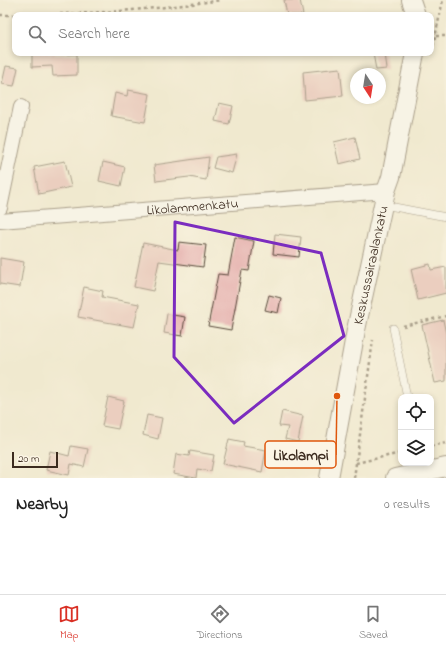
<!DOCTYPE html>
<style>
body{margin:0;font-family:"Indie Flower",sans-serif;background:#f6f6f6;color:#222}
.controls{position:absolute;right:12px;bottom:12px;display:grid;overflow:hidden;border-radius:8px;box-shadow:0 2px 6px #0003}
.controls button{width:36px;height:36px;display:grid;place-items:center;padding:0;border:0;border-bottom:1px solid #e0e0e0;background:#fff;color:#222;font:20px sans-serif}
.compass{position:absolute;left:350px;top:68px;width:36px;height:36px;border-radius:50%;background:#fff;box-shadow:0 2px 6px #0003;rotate:168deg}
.scale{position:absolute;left:12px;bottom:10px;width:46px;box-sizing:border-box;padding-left:4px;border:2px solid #3b2a1e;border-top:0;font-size:11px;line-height:14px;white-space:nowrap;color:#3b2a1e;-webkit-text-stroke:3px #fcf5e5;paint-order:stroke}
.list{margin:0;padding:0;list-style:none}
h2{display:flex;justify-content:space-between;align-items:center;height:52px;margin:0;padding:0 16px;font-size:17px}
h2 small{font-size:13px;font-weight:400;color:#767676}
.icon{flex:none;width:22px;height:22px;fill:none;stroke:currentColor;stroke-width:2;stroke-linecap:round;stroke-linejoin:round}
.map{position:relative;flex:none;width:446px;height:478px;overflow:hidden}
.search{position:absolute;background:#fff;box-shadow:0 2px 6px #0003;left:12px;right:12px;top:12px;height:44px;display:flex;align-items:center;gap:10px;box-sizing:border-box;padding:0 14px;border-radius:8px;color:#767676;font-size:15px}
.sheet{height:116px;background:#fff}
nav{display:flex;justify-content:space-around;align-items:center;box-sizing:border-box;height:56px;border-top:1px solid #e0e0e0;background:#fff;font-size:11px;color:#767676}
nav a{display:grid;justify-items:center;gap:2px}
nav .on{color:#d93025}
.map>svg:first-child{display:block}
.building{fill:#e4aeac}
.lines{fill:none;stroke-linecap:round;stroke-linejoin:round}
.service-casing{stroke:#564739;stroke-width:8}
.minor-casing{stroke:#564739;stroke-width:16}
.tertiary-casing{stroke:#564739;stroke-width:20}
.path{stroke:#564739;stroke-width:2.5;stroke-dasharray:3 3;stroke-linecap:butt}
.service{stroke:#fff;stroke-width:7}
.minor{stroke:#fff;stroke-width:14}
.tertiary{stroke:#fff;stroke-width:18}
.marked{fill:none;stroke:#7b2cbf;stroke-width:3;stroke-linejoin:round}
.labels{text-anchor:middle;stroke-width:3;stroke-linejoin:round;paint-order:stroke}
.street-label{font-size:14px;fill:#3b2a1e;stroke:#fcf5e5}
.leader{fill:none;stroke:#df570d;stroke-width:1.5}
.callout-dot{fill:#df570d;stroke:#fcf5e5;stroke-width:1.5}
.callout{fill:#fcf5e5;stroke:#df570d;stroke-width:1.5}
.callout-label{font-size:15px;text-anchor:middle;font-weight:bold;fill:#3b2a1e}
</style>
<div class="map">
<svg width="446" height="478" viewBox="0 0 446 478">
<rect width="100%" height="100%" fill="#fcf5e5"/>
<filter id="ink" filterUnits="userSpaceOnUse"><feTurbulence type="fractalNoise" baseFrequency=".025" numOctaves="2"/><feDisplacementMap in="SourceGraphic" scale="8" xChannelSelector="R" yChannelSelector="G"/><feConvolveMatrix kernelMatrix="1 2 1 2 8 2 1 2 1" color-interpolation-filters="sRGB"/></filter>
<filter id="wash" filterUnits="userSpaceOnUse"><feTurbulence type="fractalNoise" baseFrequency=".012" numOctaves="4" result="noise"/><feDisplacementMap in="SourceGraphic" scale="16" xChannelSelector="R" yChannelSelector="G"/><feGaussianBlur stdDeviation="0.9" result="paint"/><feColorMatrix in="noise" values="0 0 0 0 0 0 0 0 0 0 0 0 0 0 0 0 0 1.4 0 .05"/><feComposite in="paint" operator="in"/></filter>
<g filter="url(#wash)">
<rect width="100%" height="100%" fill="#f0e9cf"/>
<g id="blocks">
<!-- building -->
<g class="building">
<polygon points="284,0 300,0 303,15 287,15"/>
<polygon points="32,53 55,53 55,55 77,54 77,75 53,76 52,66 32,67"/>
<polygon points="373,53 385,53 387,69 376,70"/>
<polygon points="6,66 18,68 14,86 2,84"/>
<polygon points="340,68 343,96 305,100 303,72"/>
<polygon points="128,90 150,94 145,122 111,116 115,93 127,96"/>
<polygon points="219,103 233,106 229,124 215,121"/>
<polygon points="355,137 360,159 339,164 334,142"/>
<polygon points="237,154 232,173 213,168 216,157"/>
<polygon points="209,157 206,180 189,177 156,181 154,165"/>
<polygon points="65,161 71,187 39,194 34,167"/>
<polygon points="103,162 125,167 121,186 99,181"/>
<polygon points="275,234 301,237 299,257 273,254"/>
<polygon points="235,237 254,241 249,271 242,270 231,330 208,326 218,274 228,275"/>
<polygon points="179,242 206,245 203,267 159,261 153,291 134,287 143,243 178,250"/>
<polygon points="0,258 24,262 20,287 0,284"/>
<polygon points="430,264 431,270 446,267 446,293 418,300 411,269"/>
<polygon points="84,287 103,291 102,297 139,304 134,327 78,317"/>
<polygon points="269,295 281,298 278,313 265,310"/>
<polygon points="167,314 185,317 182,336 164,333"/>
<polygon points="443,320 446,334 446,381 435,383 422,325"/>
<polygon points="108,397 124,401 118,429 102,426"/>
<polygon points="282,411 303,416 298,442 285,439 288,427 279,426"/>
<polygon points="147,415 162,418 158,439 143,435"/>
<polygon points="229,439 244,442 243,446 266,450 262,472 223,464"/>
<polygon points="71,446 88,449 84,467 71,464 69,475 46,470 50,451 69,456"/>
<polygon points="190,451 214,455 211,471 197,469 196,478 173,474 176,454 189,456"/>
</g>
</g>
</g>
<g filter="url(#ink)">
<use href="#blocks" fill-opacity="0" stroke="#564739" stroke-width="1"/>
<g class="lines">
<defs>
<g id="service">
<polyline points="384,205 446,217"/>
<polyline points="393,328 407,397"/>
</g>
<g id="minor">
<polyline points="0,208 21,107"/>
<path id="s1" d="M 0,221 L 386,191"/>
</g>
<g id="tertiary">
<polyline points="411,0 416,15"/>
<path id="s2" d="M 329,478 L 356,330 L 386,191 L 391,177 L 415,53"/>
<polyline points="395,478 446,467"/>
</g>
</defs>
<!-- service casing -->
<use href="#service" class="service-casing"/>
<!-- minor casing -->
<use href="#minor" class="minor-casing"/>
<!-- tertiary casing -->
<use href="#tertiary" class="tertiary-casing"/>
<!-- path -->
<g class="path">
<path d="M 0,15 C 74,15 147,11 221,0"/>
<polyline points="436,36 446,36"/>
<polyline points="432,51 443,0"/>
<polyline points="403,326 446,316"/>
<polyline points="431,446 446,443"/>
<polyline points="356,463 401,453"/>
<polyline points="354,478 373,340"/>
</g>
<!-- service -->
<use href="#service" class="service"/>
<!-- minor -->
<use href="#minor" class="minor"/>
<!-- tertiary -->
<use href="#tertiary" class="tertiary"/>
</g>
</g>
<!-- marked area -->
<path d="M0 0H446V478H0ZM 175,222 L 321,253 L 344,336 L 234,423 L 174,357 Z" fill="#f0e9cf" fill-opacity=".55" fill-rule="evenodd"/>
<path class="marked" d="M 175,222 L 321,253 L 344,336 L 234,423 L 174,357 Z"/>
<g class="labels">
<!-- street labels -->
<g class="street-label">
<text dy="5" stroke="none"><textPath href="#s1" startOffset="193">Likolammenkatu</textPath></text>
<text dy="5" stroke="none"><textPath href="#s2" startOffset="217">Keskussairaalankatu</textPath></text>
</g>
</g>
<!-- callouts -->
<path class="leader" d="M337 396L336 455"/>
<circle class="callout-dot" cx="337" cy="396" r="4"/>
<rect class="callout" x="265" y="441" width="71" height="27" rx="4"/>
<g class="callout-label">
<text x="301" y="460">Likolampi</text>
</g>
</svg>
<div class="controls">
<button><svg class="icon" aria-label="locate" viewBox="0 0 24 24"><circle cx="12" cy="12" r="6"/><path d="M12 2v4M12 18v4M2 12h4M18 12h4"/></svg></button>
<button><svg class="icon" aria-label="layers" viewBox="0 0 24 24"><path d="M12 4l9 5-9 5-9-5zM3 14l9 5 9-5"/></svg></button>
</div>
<svg class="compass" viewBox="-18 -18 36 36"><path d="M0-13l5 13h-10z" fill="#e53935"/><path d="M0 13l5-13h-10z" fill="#767676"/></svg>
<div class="scale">20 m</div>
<div class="search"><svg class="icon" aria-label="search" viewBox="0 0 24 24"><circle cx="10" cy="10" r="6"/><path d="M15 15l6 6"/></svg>Search here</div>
</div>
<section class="sheet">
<h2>Nearby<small>0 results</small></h2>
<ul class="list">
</ul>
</section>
<nav>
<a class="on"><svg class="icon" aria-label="map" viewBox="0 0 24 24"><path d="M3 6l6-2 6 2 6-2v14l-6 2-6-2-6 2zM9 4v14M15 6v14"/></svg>Map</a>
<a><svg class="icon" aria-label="directions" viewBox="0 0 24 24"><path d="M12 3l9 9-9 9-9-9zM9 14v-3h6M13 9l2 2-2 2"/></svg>Directions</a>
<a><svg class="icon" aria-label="saved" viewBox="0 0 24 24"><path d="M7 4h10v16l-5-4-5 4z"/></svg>Saved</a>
</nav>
